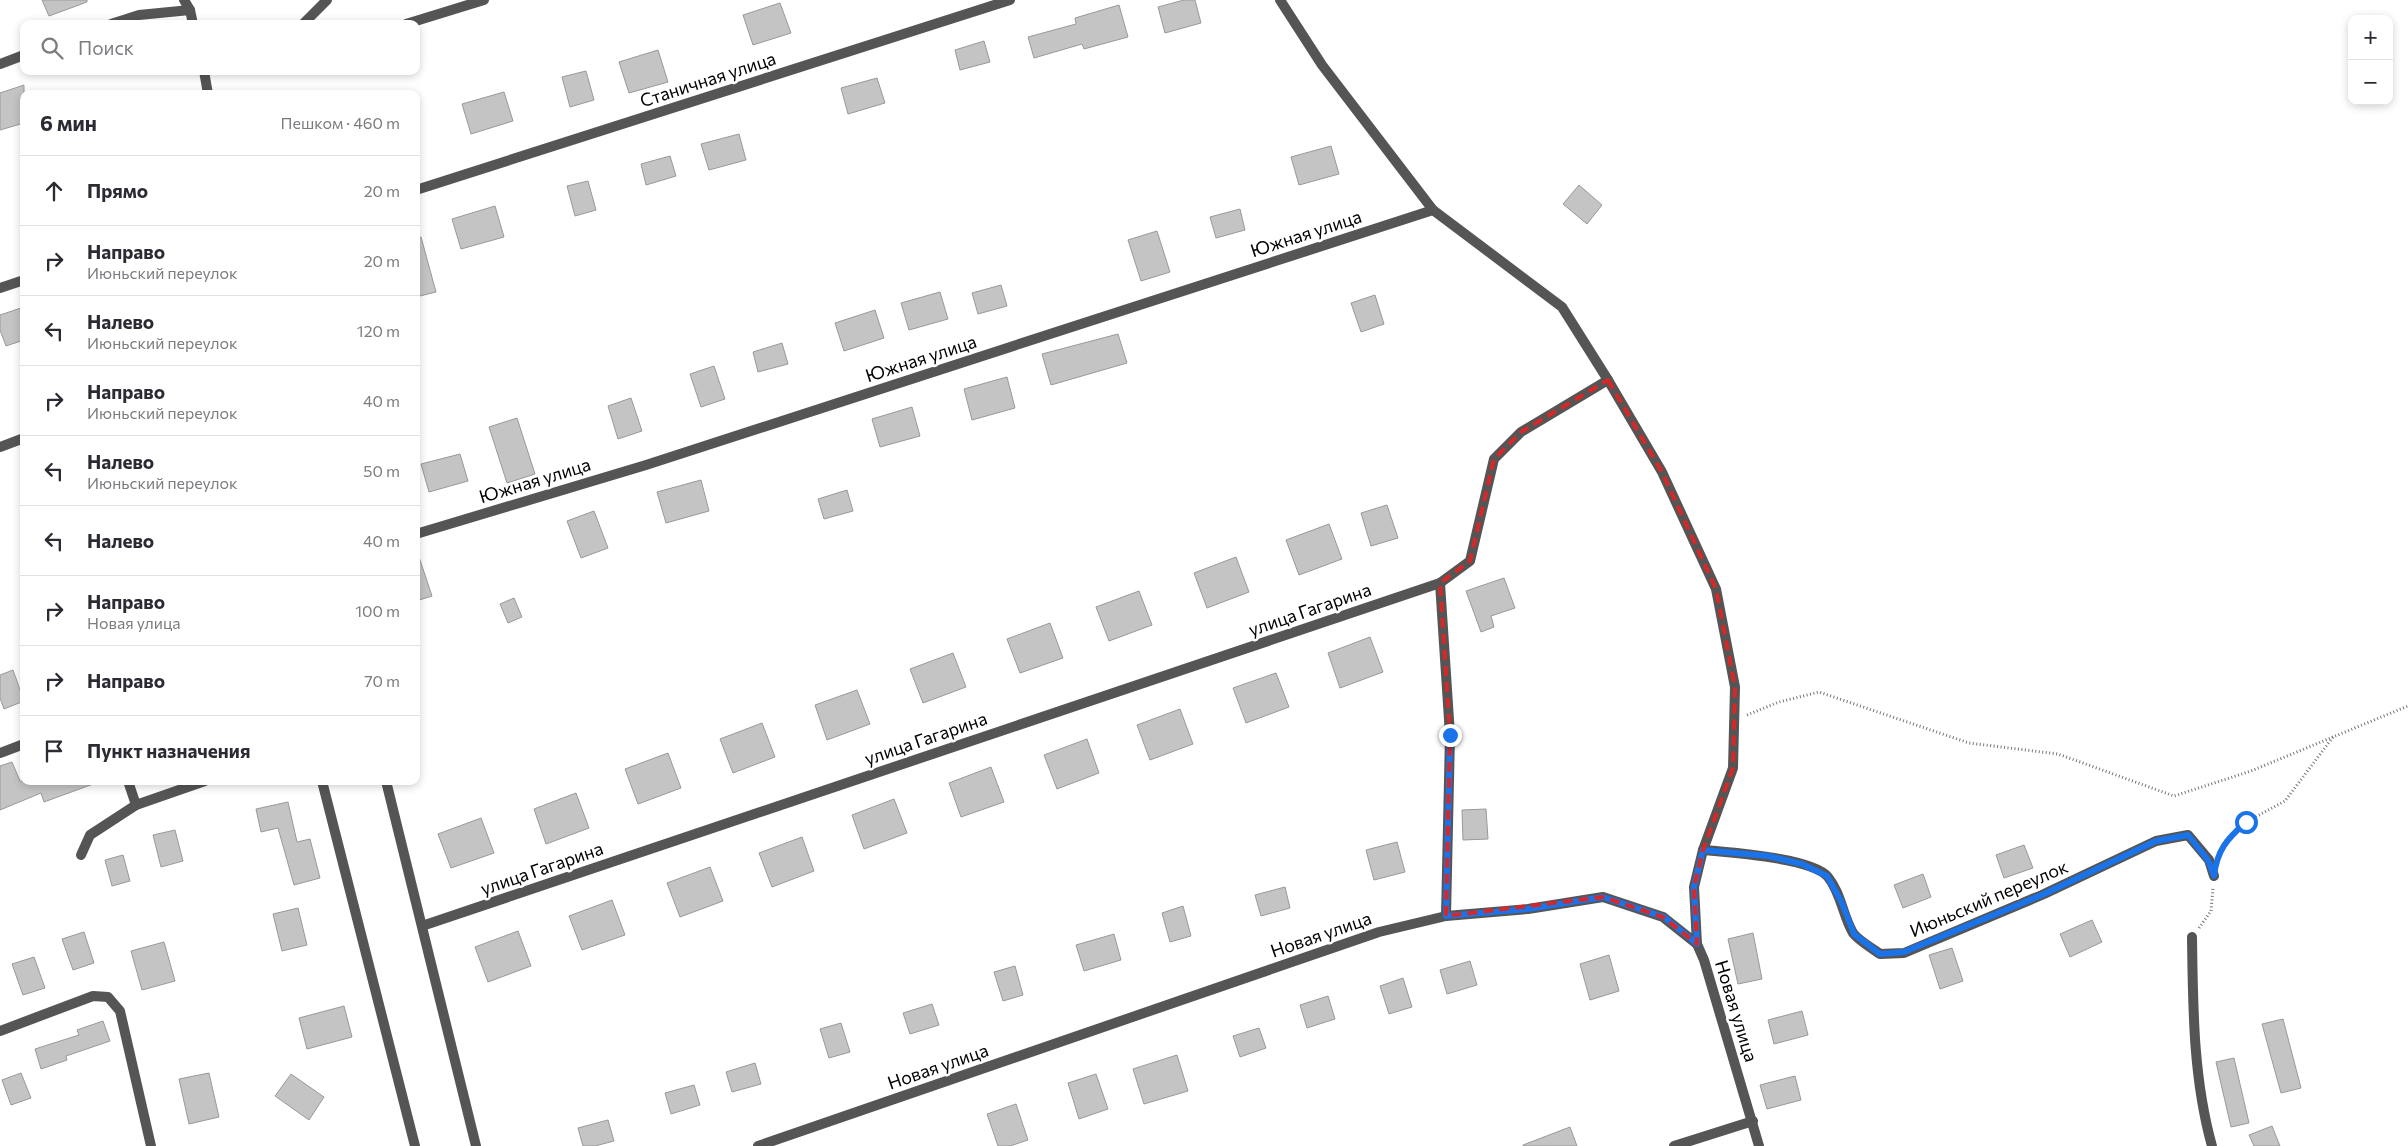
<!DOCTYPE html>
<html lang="ru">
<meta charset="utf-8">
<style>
body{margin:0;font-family:Commissioner,sans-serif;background:#f2f2f3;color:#2b2b33}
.controls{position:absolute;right:15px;top:15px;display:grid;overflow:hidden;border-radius:10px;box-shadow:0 2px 8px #0003}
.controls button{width:45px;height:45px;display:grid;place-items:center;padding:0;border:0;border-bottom:1px solid #e1e1e2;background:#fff;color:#2b2b33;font:25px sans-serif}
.stop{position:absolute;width:15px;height:15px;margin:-11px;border:4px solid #1a73e8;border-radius:50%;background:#fff}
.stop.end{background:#1a73e8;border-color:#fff;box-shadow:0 1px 5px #0008}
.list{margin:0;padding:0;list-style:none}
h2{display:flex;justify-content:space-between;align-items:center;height:65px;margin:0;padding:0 20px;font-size:21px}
h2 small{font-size:16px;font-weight:400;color:#7c7c81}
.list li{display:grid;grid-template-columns:32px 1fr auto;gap:15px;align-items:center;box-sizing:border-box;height:70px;padding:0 20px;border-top:1px solid #e1e1e2}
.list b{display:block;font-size:19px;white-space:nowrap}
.list p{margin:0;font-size:16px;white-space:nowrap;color:#7c7c81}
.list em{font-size:16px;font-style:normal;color:#7c7c81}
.icon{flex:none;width:28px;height:28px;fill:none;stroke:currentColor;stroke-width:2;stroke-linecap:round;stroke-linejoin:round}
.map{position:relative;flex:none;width:2408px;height:1146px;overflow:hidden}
.search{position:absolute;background:#fff;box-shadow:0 2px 8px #0003;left:20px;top:20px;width:400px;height:55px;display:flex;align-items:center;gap:12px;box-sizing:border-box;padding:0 18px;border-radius:10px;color:#7c7c81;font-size:19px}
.panel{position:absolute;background:#fff;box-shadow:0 2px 8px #0003;left:20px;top:90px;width:400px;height:695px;border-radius:10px}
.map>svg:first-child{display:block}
.building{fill:#c4c4c4;stroke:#999}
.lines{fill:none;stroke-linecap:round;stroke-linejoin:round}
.path{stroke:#777;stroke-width:3;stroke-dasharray:1 2.5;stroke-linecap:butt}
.minor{stroke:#555;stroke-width:10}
.route{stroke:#1a73e8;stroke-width:6}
.marked{fill:none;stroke:#d62828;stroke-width:4;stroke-dasharray:10 6;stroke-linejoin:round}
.labels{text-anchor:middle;stroke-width:5;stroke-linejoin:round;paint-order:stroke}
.street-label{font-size:18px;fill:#000;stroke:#fff}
</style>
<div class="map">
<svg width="2408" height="1146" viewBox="0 0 2408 1146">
<rect width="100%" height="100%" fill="#fff"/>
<!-- building -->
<g class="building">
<polygon points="42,0 87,0 87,2 49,16"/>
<polygon points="1184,0 1195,0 1201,23 1165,33 1158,7"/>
<polygon points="780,3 791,33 753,45 743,15"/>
<polygon points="1119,5 1128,37 1084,49 1082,44 1034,58 1028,37 1076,24 1075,18"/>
<polygon points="984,41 990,62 960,70 955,50"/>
<polygon points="658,50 668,82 629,93 619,62"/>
<polygon points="586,71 594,100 570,107 562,77"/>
<polygon points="877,78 885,103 848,114 841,88"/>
<polygon points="24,85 24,123 0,130 0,93"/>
<polygon points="504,92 513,121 471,134 462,104"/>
<polygon points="739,134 746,160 709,170 701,144"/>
<polygon points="1331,146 1339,174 1299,185 1291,157"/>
<polygon points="670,156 676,176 646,185 641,164"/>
<polygon points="588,181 596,210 575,216 567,186"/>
<polygon points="1579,185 1602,205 1587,224 1563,204"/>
<polygon points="495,206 504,237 461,249 452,219"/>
<polygon points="1240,209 1245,230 1216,238 1210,217"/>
<polygon points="1157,231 1170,272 1141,281 1128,240"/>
<polygon points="421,237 436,292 416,297 416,238"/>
<polygon points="1001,285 1007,306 978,314 972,293"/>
<polygon points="940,292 948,319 909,330 901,303"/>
<polygon points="1375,295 1384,324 1361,332 1351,303"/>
<polygon points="24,307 24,340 6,346 0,330 0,315"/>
<polygon points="875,310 884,338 844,351 835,323"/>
<polygon points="1118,334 1127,363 1051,385 1042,354"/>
<polygon points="782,343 788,364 758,372 753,352"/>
<polygon points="714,366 725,399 701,407 690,374"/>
<polygon points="1007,377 1015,408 972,420 964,389"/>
<polygon points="631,398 642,431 618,439 608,406"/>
<polygon points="912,407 920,436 880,447 872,419"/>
<polygon points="517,418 535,474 507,483 489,427"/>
<polygon points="460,454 468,481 429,492 421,464"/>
<polygon points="701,480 709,511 666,523 657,492"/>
<polygon points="847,490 853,511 824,519 818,499"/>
<polygon points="1387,505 1398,538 1371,546 1361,513"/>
<polygon points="594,511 608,548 581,558 567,521"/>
<polygon points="1329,524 1342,559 1299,575 1286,540"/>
<polygon points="416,557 419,557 432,596 416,601"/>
<polygon points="1236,557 1249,592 1207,608 1194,573"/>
<polygon points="1504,578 1515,608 1491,616 1494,627 1481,632 1466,591"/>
<polygon points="1139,591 1152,625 1109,641 1096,607"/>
<polygon points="514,598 522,617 508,623 500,604"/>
<polygon points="1050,623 1063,658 1020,673 1007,639"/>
<polygon points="1370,637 1383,672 1340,688 1328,653"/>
<polygon points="953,653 966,687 923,703 910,669"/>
<polygon points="13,670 24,701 4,709 0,698 0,675"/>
<polygon points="1276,673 1289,707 1246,723 1233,688"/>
<polygon points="857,690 870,724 827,740 815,705"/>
<polygon points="1180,709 1193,744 1150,760 1137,725"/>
<polygon points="762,723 775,757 733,773 720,739"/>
<polygon points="1087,739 1099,773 1057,789 1044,755"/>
<polygon points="668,753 681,788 638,804 625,769"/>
<polygon points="12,762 20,781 96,783 44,802 41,793 0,810 0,766"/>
<polygon points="991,767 1004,802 961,817 949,783"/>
<polygon points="576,793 589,828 546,844 534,809"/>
<polygon points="894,799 907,833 864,849 852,815"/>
<polygon points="288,802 297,842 310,839 320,878 294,885 278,828 261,832 256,809"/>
<polygon points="1486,809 1488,839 1463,840 1462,810"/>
<polygon points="481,818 494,853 451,868 438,834"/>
<polygon points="175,830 183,861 161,867 153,835"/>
<polygon points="802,837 814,871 772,887 759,853"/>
<polygon points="1397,842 1405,872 1374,880 1366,850"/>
<polygon points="2024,845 2033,868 2004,878 1996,855"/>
<polygon points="123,855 130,881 112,886 105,860"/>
<polygon points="710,867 723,901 680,917 667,883"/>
<polygon points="1923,874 1931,897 1903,908 1894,885"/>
<polygon points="1285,887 1290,908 1261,916 1255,895"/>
<polygon points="612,900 625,935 582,950 569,916"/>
<polygon points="1183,906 1191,936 1170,942 1162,913"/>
<polygon points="298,908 307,945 282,951 273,914"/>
<polygon points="2092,920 2102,942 2070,957 2060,934"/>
<polygon points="518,931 531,966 488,982 475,947"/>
<polygon points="84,932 94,963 73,970 62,939"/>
<polygon points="1753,933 1762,979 1738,984 1728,939"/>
<polygon points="1114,934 1121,960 1084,971 1076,945"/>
<polygon points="164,942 175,981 142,990 131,951"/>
<polygon points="1952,948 1963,981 1940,989 1929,955"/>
<polygon points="1609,955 1619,991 1590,1000 1580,964"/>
<polygon points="34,957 45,988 23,995 12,964"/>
<polygon points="1470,961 1477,985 1447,994 1440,970"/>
<polygon points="1015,966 1023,995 1003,1001 994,972"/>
<polygon points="1403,978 1412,1007 1389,1014 1380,986"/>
<polygon points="1328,996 1335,1019 1307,1028 1300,1005"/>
<polygon points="932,1004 939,1025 910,1034 903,1013"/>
<polygon points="344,1006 352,1037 307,1049 299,1018"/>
<polygon points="1802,1011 1808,1035 1774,1044 1768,1020"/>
<polygon points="2283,1019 2301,1088 2281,1093 2262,1024"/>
<polygon points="103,1021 110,1041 66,1056 67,1060 41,1069 35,1049 79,1035 77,1030"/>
<polygon points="841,1023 850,1052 829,1058 820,1029"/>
<polygon points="1259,1028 1266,1048 1240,1057 1233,1036"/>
<polygon points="1177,1055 1188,1091 1144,1104 1133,1069"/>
<polygon points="2234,1058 2249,1123 2231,1127 2216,1062"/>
<polygon points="755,1063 761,1084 732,1092 726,1072"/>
<polygon points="21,1073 31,1098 11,1105 2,1080"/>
<polygon points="209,1073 219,1117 189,1124 179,1079"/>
<polygon points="291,1074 324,1097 309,1120 275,1096"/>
<polygon points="1096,1074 1108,1109 1079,1119 1068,1083"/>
<polygon points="1795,1076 1801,1100 1767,1109 1760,1085"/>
<polygon points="694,1085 700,1105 671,1114 665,1093"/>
<polygon points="1016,1104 1028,1140 1010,1146 998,1146 987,1114"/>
<polygon points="608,1120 614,1141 595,1146 583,1146 578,1128"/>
<polygon points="2272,1126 2280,1146 2254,1146 2249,1135"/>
<polygon points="1570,1127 1577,1146 1523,1146 1523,1145"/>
</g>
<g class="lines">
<!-- path -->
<g class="path">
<polyline points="1747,715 1779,702 1819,692 1969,743 2058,754 2174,796 2251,771 2333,737"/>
<polyline points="2220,853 2227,838 2246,822 2285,801 2333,737 2408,706"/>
<polyline points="2199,928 2211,911 2213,888"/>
</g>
<!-- minor -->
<g class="minor">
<polyline points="184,0 190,10 193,24"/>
<polyline points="111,24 139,15 190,10"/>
<polyline points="303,24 327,0"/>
<polyline points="406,24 484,0"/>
<polyline points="0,64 24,55"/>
<polyline points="204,71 208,94"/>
<polyline points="416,190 1010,0"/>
<polyline points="0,288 24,280"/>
<polyline points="1608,380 1662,472 1716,589 1735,687 1733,768 1703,850 1694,887 1697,944"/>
<polyline points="0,447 24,438"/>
<polyline points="416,534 646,465 1433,210"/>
<polyline points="1440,583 1450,735 1446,916"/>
<polyline points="0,753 24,744"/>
<polyline points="128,781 136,805"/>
<polyline points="322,781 415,1146"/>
<polyline points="386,781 476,1146"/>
<path d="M 1703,850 C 1728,852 1813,858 1828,877 C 1841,893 1843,916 1853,933 C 1859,941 1872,948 1880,954 L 1904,953 L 2044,894 L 2156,841 L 2188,835 L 2209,860 L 2214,876"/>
<polyline points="81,855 90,835 136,805 205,781"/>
<polyline points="422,926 1440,583 1470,561 1494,459 1521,432 1608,380 1562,307 1433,210 1322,65 1280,0"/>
<path d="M 2192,937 C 2193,1007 2193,1078 2212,1146"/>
<polyline points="0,1031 93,996 108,997 120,1011 151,1146"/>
<polyline points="758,1146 1379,932 1446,916 1528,909 1603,897 1663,917 1697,944 1704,960 1759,1146"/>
<polyline points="1674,1146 1753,1121"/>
</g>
</g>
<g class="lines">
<!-- route -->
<path class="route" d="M 1450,735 L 1446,916 L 1528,909 L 1603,897 L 1664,917 L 1697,944 L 1694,887 L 1703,850 L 1768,856 L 1802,864 L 1827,876 L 1841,901 L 1854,934 L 1880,954 L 1904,952 L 2044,894 L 2156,841 L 2188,835 L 2208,860 L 2214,876 C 2217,850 2227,839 2246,822"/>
</g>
<!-- marked area -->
<path class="marked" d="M 1608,380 L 1662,472 L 1716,589 L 1735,687 L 1733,768 L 1703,850 L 1694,887 L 1697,944 L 1663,917 L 1603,897 L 1446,916 L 1450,735 L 1440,583 L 1470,561 L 1494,459 L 1521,432 Z"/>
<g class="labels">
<!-- street labels -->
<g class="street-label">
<text transform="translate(708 80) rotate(-18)" y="6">Станичная улица</text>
<text transform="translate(1306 234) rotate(-18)" y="6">Южная улица</text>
<text transform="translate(921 359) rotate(-18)" y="6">Южная улица</text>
<text transform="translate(535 481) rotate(-17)" y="6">Южная улица</text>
<text transform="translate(1310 610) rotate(-19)" y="6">улица Гагарина</text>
<text transform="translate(926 739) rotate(-19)" y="6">улица Гагарина</text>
<text transform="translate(542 869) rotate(-19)" y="6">улица Гагарина</text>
<text transform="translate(1989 899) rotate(-23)" y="6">Июньский переулок</text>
<text transform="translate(1321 935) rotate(-19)" y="6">Новая улица</text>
<text transform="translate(1736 1011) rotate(73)" y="6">Новая улица</text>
<text transform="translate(938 1067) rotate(-19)" y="6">Новая улица</text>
</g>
</g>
</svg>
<div class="controls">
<button>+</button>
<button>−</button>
</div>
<div class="stop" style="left:2246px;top:822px"></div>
<div class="stop end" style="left:1450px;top:735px"></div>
<div class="search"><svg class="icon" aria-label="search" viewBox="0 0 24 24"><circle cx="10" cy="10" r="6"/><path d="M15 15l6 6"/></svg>Поиск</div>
<section class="panel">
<h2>6 мин<small>Пешком · 460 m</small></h2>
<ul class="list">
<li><svg class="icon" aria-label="ahead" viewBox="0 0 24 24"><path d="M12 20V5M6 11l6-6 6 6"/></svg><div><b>Прямо</b></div><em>20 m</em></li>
<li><svg class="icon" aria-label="right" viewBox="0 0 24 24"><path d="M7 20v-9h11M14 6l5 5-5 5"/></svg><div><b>Направо</b><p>Июньский переулок</p></div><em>20 m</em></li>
<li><svg class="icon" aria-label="left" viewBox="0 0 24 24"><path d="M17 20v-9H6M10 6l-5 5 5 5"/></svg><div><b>Налево</b><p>Июньский переулок</p></div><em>120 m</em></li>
<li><svg class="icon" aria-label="right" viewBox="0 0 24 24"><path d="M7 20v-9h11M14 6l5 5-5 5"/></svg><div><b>Направо</b><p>Июньский переулок</p></div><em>40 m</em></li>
<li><svg class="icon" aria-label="left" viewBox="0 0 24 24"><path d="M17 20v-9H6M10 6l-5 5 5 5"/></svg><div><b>Налево</b><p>Июньский переулок</p></div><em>50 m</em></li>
<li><svg class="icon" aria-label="left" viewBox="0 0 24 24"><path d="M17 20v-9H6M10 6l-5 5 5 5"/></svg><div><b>Налево</b></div><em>40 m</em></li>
<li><svg class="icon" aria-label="right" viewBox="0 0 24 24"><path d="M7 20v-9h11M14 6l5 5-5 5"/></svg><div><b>Направо</b><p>Новая улица</p></div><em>100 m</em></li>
<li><svg class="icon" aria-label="right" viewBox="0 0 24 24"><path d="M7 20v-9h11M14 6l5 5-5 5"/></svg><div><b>Направо</b></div><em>70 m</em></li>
<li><svg class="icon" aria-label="arrive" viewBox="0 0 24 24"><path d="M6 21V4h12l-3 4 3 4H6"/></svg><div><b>Пункт назначения</b></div></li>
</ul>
</section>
</div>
